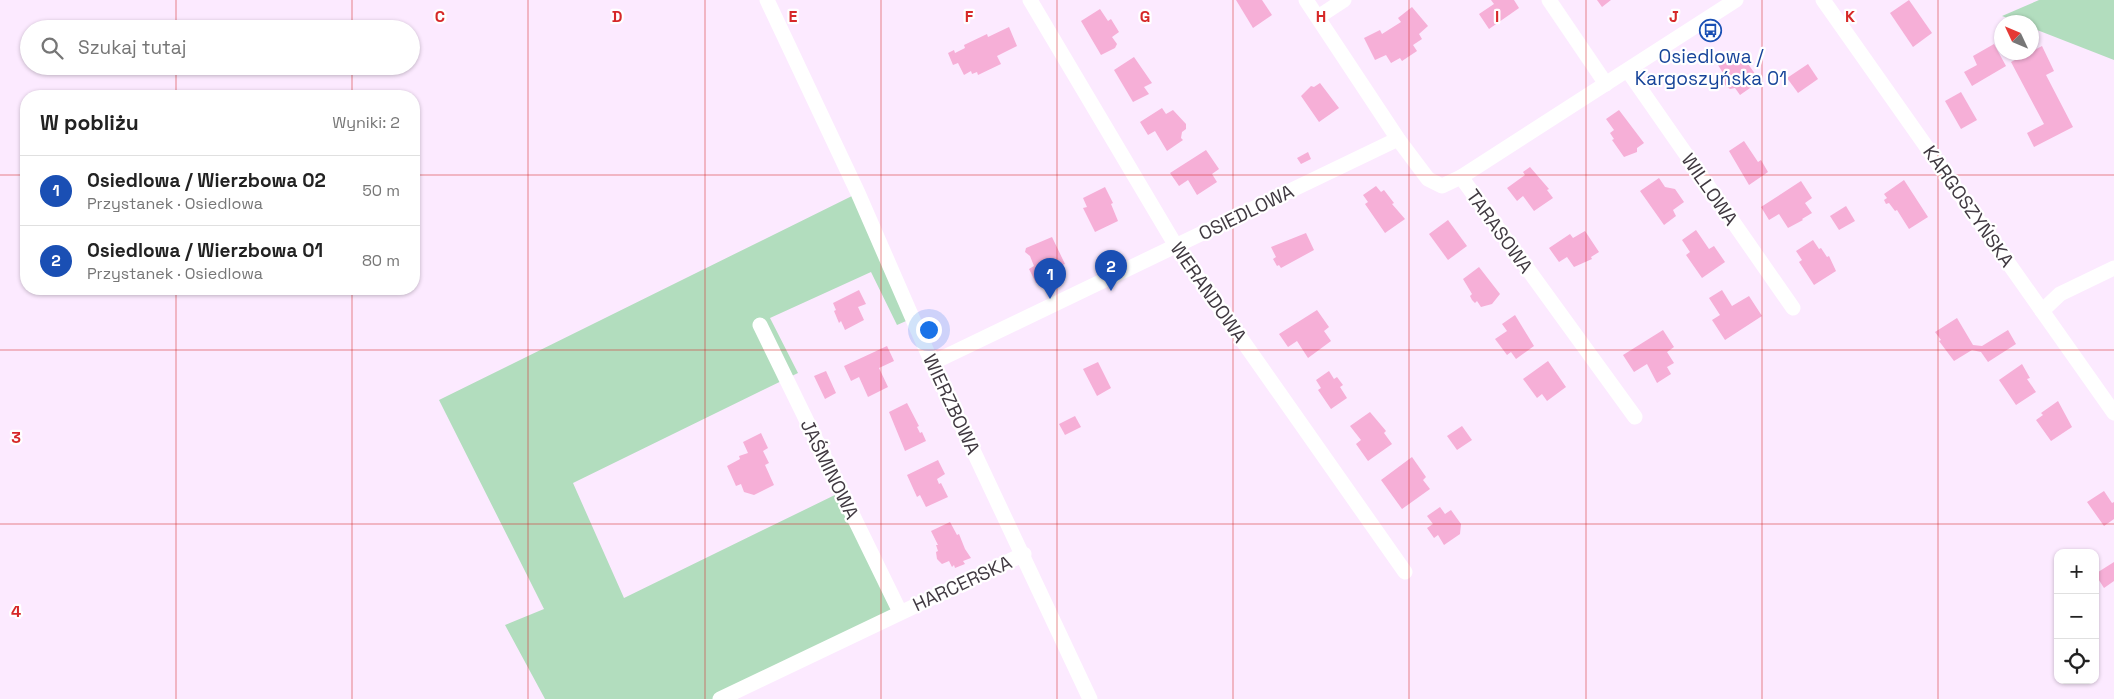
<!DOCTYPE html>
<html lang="pl">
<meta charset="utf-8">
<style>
body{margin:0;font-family:"Space Grotesk",sans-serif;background:#f6f6f6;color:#222}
.controls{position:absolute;right:15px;bottom:15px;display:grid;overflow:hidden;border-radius:10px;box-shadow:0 1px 4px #0004}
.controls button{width:45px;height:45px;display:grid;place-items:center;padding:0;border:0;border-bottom:1px solid #e0e0e0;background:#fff;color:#222;font:25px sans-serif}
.compass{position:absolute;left:1994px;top:15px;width:45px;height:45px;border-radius:50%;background:#fff;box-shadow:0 1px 4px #0004;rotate:314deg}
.you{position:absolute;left:928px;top:329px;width:18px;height:18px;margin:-12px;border:4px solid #fff;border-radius:50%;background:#1a73e8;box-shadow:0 0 0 8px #1a73e833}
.badge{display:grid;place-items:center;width:32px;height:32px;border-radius:50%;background:#513cb4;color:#fff;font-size:16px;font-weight:700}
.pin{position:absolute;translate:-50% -41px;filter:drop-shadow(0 1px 2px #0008)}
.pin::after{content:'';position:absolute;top:26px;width:18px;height:15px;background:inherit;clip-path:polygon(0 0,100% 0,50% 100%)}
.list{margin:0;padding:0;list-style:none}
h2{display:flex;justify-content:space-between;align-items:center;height:65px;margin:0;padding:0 20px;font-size:21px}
h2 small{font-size:16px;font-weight:400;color:#767676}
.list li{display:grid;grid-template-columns:32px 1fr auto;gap:15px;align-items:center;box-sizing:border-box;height:70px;padding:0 20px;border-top:1px solid #e0e0e0}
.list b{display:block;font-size:19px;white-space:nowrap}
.list p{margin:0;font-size:16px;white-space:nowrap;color:#767676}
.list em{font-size:16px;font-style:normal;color:#767676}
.icon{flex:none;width:28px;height:28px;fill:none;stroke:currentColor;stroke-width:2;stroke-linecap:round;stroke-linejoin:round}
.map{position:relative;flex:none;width:2114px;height:699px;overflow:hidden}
.search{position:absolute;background:#fff;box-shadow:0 1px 4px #0004;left:20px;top:20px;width:400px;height:55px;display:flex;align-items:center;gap:12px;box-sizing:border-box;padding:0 18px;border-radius:28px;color:#767676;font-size:19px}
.panel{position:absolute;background:#fff;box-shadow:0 1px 4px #0004;left:20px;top:90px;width:400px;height:205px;border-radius:20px}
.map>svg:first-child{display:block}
.green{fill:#b2ddbe}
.building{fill:#f6afd7}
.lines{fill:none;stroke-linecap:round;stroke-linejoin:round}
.minor{stroke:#fff;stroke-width:15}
.grid{fill:none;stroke:#d62828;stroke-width:1;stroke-opacity:0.55}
.labels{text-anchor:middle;stroke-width:4.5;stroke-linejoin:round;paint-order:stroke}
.transit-label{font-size:19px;fill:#164399;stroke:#fff}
.street-label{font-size:19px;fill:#403941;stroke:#fff}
.grid-label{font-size:16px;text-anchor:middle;font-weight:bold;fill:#d62828;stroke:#fff;stroke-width:4.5;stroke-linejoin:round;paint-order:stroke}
</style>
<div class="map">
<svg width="2114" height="699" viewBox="0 0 2114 699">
<rect width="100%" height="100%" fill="#fceaff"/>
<!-- green -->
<g class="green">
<polygon points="2039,0 2114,0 2114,60 2032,28 2032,22 2018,22 2002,16"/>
<polygon points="858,193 913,318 897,325 871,272 770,318 798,373 573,483 624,598 841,492 900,612 734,699 545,699 505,625 544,609 439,400"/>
</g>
<!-- building -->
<g class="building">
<polygon points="1236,0 1262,0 1272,15 1253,28"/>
<polygon points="1491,0 1514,0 1519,8 1489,29 1479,14 1494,4"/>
<polygon points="1597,0 1611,0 1602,7"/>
<polygon points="1909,0 1932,33 1913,47 1890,13"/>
<polygon points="1412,7 1428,26 1419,34 1422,39 1413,45 1417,51 1402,61 1400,58 1391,63 1386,55 1375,60 1364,38 1380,30 1382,34 1401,22 1398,18"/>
<polygon points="1100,9 1108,21 1111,19 1119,32 1112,37 1117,44 1115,48 1101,55 1081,21"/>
<polygon points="1009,27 1017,46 997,56 1001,64 978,75 977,72 972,74 971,71 964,75 958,63 953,65 948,53 954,50 955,53 965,48 964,45 987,34 988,37"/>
<polygon points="1994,44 2006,66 1972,86 1964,72 1977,65 1973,56"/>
<polygon points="2042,46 2054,71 2046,75 2073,127 2034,147 2027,133 2044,124 2011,62"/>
<polygon points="1739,51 1760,81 1740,95 1735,88 1730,89 1724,84 1721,77 1723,73 1718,65 1726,58"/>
<polygon points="1134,57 1152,83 1144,87 1149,94 1133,102 1114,70"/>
<polygon points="1808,64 1818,79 1798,93 1787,78"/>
<polygon points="1320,83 1339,108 1319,122 1301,96 1311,86 1314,87"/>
<polygon points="1961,92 1977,120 1961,129 1945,101"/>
<polygon points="1162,108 1166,114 1173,110 1186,124 1186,129 1182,132 1181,138 1183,140 1167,151 1155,131 1148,135 1140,122"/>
<polygon points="1619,110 1644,143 1637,148 1637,152 1624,157 1612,140 1614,139 1610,133 1614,130 1606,119"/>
<polygon points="1744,141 1758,162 1761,160 1768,172 1749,185 1729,151"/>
<polygon points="1206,150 1219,169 1212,174 1217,182 1197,195 1188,180 1179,186 1170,173"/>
<polygon points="1308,152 1311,159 1301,164 1297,158"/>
<polygon points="1530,167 1549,189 1547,190 1553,198 1534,211 1523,196 1517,201 1507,188 1525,175 1523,172"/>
<polygon points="1659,178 1665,187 1675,189 1684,202 1673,210 1676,216 1664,225 1640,191"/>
<polygon points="1904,180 1928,217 1909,229 1897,210 1895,211 1889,203 1886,204 1884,200 1887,198 1884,194"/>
<polygon points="1801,181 1812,198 1805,203 1812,213 1802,219 1803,220 1788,228 1779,214 1769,220 1761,207"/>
<polygon points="1376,186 1381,192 1384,190 1394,203 1392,204 1405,219 1385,233 1365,204 1368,202 1363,195"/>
<polygon points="1105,187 1113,203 1111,204 1118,221 1095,232 1083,208 1087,207 1083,198"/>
<polygon points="1846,206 1855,221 1839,230 1830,216"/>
<polygon points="1448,220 1467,246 1448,260 1429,234"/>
<polygon points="1696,230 1709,249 1714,246 1725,262 1702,278 1686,255 1690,252 1682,240"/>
<polygon points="1585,231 1599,252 1591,257 1592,259 1574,267 1567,257 1559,262 1549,248 1570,234 1573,238"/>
<polygon points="1306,233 1314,250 1281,268 1279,265 1277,266 1273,259 1276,257 1271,247"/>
<polygon points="1052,237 1065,264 1055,268 1054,266 1047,269 1050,276 1036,283 1029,269 1034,266 1030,256 1025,252 1026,248"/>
<polygon points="1813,240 1819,249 1821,248 1827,257 1829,256 1836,271 1814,285 1799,262 1802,260 1796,251"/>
<polygon points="1479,267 1500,294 1492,304 1481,307 1477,301 1475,303 1472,300 1470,296 1472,294 1463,279"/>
<polygon points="859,290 866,304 858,307 864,320 845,330 841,321 839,323 834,311 836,310 833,303"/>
<polygon points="1722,290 1732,306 1749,296 1762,316 1725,340 1712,320 1720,315 1709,298"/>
<polygon points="1317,310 1329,327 1324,331 1331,341 1308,358 1297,341 1288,347 1279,334"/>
<polygon points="1515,315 1534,346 1516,359 1511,352 1507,355 1495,339 1507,331 1502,324"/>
<polygon points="1957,318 1973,345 1982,346 2008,330 2016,344 1988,362 1981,352 1972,350 1954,361 1939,341 1941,340 1935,332"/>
<polygon points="1663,330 1674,347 1667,352 1674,363 1667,367 1671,374 1657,383 1647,364 1634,372 1623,355"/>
<polygon points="887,346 894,361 879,368 888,387 868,397 859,377 851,381 844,366"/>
<polygon points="1548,361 1566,387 1547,401 1542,394 1537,398 1523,379"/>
<polygon points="1098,362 1111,388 1097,396 1083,369"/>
<polygon points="2022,364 2030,378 2027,379 2036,392 2016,405 1999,380"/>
<polygon points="826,371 836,393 825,399 814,376"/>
<polygon points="1329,371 1334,379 1337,377 1343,385 1340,387 1347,398 1331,409 1318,390 1321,388 1316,380"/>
<polygon points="2058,401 2072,427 2051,441 2036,420 2043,415 2041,413"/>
<polygon points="907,403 919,426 917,427 920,433 922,432 926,441 905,451 889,412"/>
<polygon points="1370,412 1386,431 1384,433 1392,444 1368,461 1356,444 1361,440 1350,426"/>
<polygon points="1075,416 1081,427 1065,435 1059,424"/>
<polygon points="1462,426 1472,440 1457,450 1447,436"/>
<polygon points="761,433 768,448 763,451 769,463 765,465 774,485 754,495 744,492 741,484 736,486 727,466 740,459 739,456 748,453 743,442"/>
<polygon points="1412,457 1426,477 1423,480 1430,489 1402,509 1381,480"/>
<polygon points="938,460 945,474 937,479 939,484 941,483 948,497 926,507 920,495 917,497 907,475"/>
<polygon points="2104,491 2112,503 2114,502 2114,519 2104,526 2087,502"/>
<polygon points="1440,507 1445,514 1451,510 1461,524 1460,534 1444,545 1438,535 1434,538 1427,528 1433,524 1427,516"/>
<polygon points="950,522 957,535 959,534 965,549 971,558 963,561 965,564 955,568 954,565 952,567 949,561 942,564 937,559 936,552 938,551 936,545 938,545 931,531"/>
<polygon points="2114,562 2114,581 2104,588 2095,574"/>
</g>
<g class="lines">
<!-- minor -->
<g class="minor">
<polyline points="767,0 858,193 932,363 1090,699"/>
<polyline points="1030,0 1176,246 1405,572"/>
<polyline points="1306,0 1398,139 1428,179 1442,186 1461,177 1736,0"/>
<polyline points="1549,0 1606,84"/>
<polyline points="1823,0 2114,413"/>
<polyline points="1318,17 1344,0"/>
<polyline points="1628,71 1793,308"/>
<polyline points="1461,177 1635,417"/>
<polyline points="2042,311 2060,294 2114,268"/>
<polyline points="760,325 900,612"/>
<polyline points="932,363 1398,139"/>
<polyline points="720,699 1024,554"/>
</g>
</g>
<!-- grid -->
<path class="grid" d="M 176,0 L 176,29M 352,0 L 352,29M 528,0 L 528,699M 705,0 L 705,699M 881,0 L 881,699M 1057,0 L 1057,699M 1233,0 L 1233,699M 1409,0 L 1409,699M 1586,0 L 1586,699M 1762,0 L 1762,699M 1938,0 L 1938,699M 176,66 L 176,96M 352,66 L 352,96M 0,175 L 26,175M 414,175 L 2114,175M 176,289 L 176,699M 352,289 L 352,699M 0,350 L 2114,350M 0,524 L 2114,524"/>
<!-- icons -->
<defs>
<symbol id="bus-ring" viewBox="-11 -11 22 22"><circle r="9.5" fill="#fff" stroke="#1a4fb4" stroke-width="1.5"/><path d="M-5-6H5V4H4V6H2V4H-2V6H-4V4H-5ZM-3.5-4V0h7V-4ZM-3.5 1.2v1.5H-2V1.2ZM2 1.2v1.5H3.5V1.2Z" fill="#1a4fb4"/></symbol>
</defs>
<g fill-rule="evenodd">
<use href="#bus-ring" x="1698" y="18" width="25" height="25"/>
</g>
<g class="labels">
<!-- transit labels -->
<g class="transit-label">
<text x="1711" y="63">Osiedlowa /<tspan x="1711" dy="22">Kargoszyńska 01</tspan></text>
</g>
<!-- street labels -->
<g class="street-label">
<text transform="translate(1710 189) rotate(55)" y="7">WILLOWA</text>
<text transform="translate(1969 206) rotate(55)" y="7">KARGOSZYŃSKA</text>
<text transform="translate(1246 212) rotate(-26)" y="7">OSIEDLOWA</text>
<text transform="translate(1500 231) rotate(54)" y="7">TARASOWA</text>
<text transform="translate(1209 292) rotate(55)" y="7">WERANDOWA</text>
<text transform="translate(952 404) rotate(65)" y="7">WIERZBOWA</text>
<text transform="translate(830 469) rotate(64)" y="7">JAŚMINOWA</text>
<text transform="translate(962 583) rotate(-25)" y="7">HARCERSKA</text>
</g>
</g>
<g class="grid-label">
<text x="440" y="22">C</text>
<text x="617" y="22">D</text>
<text x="793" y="22">E</text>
<text x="969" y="22">F</text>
<text x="1145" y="22">G</text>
<text x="1321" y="22">H</text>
<text x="1497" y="22">I</text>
<text x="1674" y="22">J</text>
<text x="1850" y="22">K</text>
<text x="16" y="443">3</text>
<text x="16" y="617">4</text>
</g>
</svg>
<div class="controls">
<button>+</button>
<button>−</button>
<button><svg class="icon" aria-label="locate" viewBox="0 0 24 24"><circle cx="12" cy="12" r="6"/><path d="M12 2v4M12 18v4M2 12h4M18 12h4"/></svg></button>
</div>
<svg class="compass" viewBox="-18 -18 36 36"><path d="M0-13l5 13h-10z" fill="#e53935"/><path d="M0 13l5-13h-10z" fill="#767676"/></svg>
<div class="you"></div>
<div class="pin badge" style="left:1050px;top:299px;background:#1a4fb4">1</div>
<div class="pin badge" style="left:1111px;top:291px;background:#1a4fb4">2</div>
<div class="search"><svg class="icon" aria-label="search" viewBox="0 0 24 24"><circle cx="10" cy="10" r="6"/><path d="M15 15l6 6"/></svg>Szukaj tutaj</div>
<section class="panel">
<h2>W pobliżu<small>Wyniki: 2</small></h2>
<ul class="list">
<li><span class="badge" style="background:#1a4fb4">1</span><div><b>Osiedlowa / Wierzbowa 02</b><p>Przystanek · Osiedlowa</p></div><em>50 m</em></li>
<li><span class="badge" style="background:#1a4fb4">2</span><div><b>Osiedlowa / Wierzbowa 01</b><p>Przystanek · Osiedlowa</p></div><em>80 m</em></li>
</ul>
</section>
</div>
